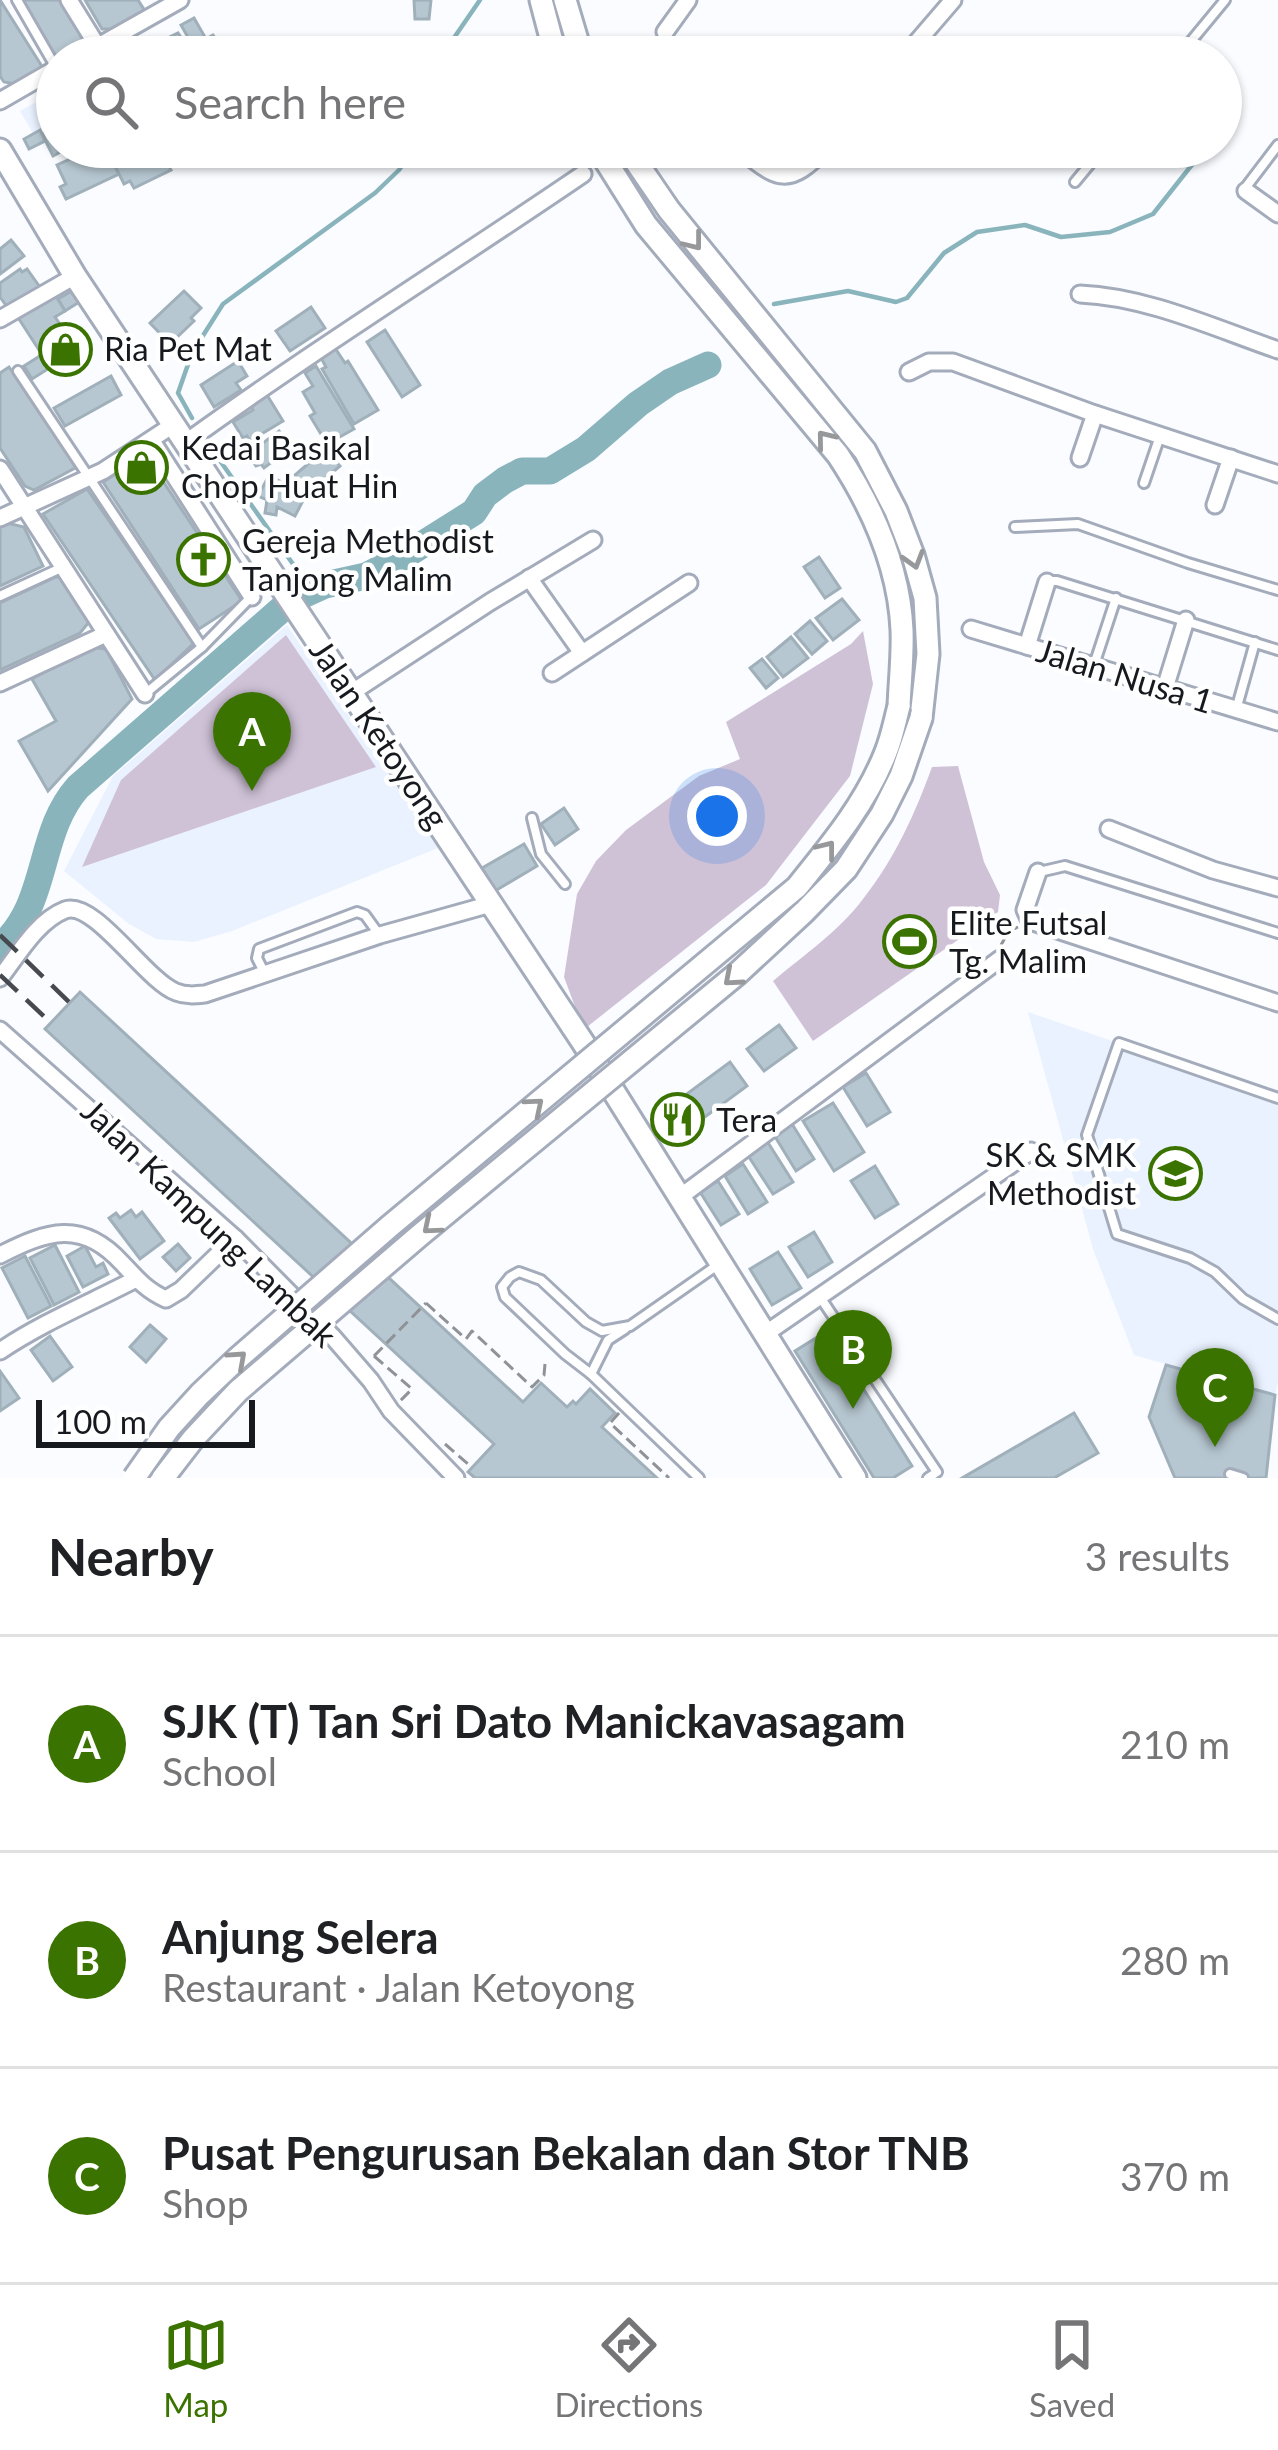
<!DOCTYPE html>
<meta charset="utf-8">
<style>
body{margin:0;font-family:Lato,sans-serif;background:#f2f2f2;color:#202124}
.scale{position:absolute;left:36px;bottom:30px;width:219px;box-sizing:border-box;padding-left:12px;border:6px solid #16191e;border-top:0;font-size:33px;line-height:42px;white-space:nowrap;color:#16191e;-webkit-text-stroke:9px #fff;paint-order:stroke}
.you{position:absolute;left:717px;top:816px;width:42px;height:42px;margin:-30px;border:9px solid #fff;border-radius:50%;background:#1a73e8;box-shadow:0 0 0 18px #1a73e833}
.badge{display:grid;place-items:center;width:78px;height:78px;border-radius:50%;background:#3b7300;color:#fff;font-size:39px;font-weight:700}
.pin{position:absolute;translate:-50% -99px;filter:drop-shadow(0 3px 6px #0008)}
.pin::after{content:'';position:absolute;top:63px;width:42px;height:36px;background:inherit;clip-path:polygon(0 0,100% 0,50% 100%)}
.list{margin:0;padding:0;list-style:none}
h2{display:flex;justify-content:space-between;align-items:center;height:156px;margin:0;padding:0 48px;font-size:51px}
h2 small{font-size:39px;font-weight:400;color:#757577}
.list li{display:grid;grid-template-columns:78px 1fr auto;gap:36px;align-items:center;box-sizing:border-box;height:216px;padding:0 48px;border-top:3px solid #e0e0e0}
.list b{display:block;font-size:45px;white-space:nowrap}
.list p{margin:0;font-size:39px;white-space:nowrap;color:#757577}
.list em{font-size:39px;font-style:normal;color:#757577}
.icon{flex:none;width:66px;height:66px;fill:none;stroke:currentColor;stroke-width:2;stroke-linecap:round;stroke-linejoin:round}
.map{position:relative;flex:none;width:1278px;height:1478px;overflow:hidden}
.search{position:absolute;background:#fff;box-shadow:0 3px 9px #0004;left:36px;right:36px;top:36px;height:132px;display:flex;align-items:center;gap:30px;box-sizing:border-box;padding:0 42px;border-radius:66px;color:#757577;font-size:45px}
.sheet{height:804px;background:#fff}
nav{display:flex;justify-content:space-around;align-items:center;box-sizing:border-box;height:168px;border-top:3px solid #e0e0e0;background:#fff;font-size:33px;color:#757577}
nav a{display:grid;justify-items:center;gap:6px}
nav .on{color:#3b7300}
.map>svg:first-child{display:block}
.built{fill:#eaf2ff}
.green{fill:#cfc2d7}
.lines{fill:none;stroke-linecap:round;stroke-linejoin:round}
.stream{stroke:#89b4bc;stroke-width:4.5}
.river{stroke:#89b4bc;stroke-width:27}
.building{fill:#b7c7d1;stroke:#a0b0ba;stroke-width:3}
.lane-casing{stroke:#a4acbb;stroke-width:14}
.street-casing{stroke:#a4acbb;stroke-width:21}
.secondary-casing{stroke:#a4acbb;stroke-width:27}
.path{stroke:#8f9296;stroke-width:3;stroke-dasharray:12 6;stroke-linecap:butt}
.lane{stroke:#fff;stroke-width:8}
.street{stroke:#fff;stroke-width:15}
.secondary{stroke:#fff;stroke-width:21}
.rail{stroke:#46494d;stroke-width:4.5;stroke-dasharray:24 12;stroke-linecap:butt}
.secondary-bridge-casing{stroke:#a4acbb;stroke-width:27;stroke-linecap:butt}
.path-bridge{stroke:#8f9296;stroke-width:3;stroke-dasharray:12 6;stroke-linecap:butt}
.secondary-bridge{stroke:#fff;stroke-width:21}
.oneway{stroke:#96989a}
.labels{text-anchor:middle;stroke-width:9;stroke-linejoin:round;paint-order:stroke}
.poi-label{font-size:33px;fill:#16191e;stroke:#fff;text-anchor:start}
.street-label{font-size:33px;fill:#16191e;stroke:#fff}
</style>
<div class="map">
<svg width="1278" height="1478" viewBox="0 0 1278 1478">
<rect width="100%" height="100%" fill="#fafcff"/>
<!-- built -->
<g class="built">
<polygon points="52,93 57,101 57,120 33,133 20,111"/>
<polygon points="287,625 438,848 232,931 194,942 156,939 129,924 64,871 113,776"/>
<polygon points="1028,1012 1278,1098 1278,1382 1275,1395 1134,1355 1093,1249"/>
</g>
<!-- green -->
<g class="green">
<polygon points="863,631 873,684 850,776 766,885 587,1027 577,1012 564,977 577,894 596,861 626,830 699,776 740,759 726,722 851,644"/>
<polygon points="286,635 376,767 82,867 121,780"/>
<path d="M 958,766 L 984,862 L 1000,895 L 998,912 L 813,1041 L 773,981 C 804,955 839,931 863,899 C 894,860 915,814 932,767 Z"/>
</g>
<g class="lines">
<!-- stream -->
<g class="stream">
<polyline points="444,57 447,48 480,0"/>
<polyline points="774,304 848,291 896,302 907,298 944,253 977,232 1025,225 1061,237 1110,232 1153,214 1206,147"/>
<polyline points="192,418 178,393 192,353 223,304 375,193 399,170 414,147"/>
<polyline points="204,438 312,591"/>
</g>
<!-- river -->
<path class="river" d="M 0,947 C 50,904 36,834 78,787 L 292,600 L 325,585 L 366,576 L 401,558 L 474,512 L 485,495 L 505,480 L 522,471 L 550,471 L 586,449 L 638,404 L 670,382 L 708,365"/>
</g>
<!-- building -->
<g class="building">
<polygon points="0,0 43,68 16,84 4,82 0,76"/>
<polygon points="22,0 67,0 91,39 57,58"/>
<polygon points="85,0 138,0 145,11 113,29 102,29"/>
<polygon points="414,0 431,0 429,19 415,19"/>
<polygon points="194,18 206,39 213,35 222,51 211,57 179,57 168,38 178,33 184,42 189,39 181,25"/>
<polygon points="125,44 129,52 135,49 140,57 113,57 111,52"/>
<polygon points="57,126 57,147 68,148 53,156 42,134"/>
<polygon points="40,130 45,141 29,149 24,139"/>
<polygon points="97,147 104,161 111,158 119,174 66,199 60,187 66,184 57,165"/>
<polygon points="129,147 169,147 161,151 171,170 134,188 130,181 124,184 115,166 125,161 120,151"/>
<polygon points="11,240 24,256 0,274 0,249"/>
<polygon points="20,269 22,272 27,269 42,290 10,311 0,297 0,283"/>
<polygon points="77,288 84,299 65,311 58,299"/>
<polygon points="184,291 201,308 191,318 194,321 170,344 150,323"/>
<polygon points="54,293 65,311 55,317 66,333 39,350 17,316"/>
<polygon points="311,307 325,328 290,351 276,331"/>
<polygon points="385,330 420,385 402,397 367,342"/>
<polygon points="65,340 73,353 32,379 24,366"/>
<polygon points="335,348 345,363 348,361 378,410 354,424 322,369 326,367 320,356"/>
<polygon points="238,361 247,376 236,383 241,390 214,407 201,385"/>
<polygon points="316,366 354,429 327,444 310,416 315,413 303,392 313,386 305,373"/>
<polygon points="9,367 77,467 34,490 25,486 0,448 0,373"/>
<polygon points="111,376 121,395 65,426 54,408"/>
<polygon points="267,395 283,421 250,441 247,436 243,438 233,422 253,410 250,405"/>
<polygon points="279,431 292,447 264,468 261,464 256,466 251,459 255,456 252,451"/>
<polygon points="325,449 340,466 306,495 297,485 300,482 295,475"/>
<polygon points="134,462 151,463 242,601 199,629 103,482"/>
<polygon points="274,478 306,495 295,516 277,507 276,515 265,513 267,500 258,496 267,479 272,482"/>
<polygon points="87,489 194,643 155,680 43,514"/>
<polygon points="7,523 24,527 43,566 0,586 0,526"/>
<polygon points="819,557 840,588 825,598 804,567"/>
<polygon points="56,577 65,577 89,622 80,633 0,670 0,603"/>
<polygon points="842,599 859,620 833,640 816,618"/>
<polygon points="810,621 827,641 812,654 795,634"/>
<polygon points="791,637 808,658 783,677 767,657"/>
<polygon points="89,647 106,649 132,699 48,791 19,741 56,721 32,679"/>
<polygon points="762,659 778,678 766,688 750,668"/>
<polygon points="564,808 578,829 555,845 541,824"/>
<polygon points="524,844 537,866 495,891 482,868"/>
<polygon points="80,992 523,1402 541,1383 567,1407 573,1401 576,1404 590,1389 615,1413 602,1427 657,1478 475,1478 468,1472 494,1444 45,1029"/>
<polygon points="779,1025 796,1048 764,1071 747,1049"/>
<polygon points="730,1062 747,1086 679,1136 664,1117 665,1110"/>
<polygon points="866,1073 890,1112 867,1126 843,1087"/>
<polygon points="833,1103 864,1152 834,1171 803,1121"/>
<polygon points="792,1124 814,1159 796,1171 774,1135"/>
<polygon points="767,1141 793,1182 773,1194 747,1154"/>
<polygon points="743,1164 767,1202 748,1214 725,1176"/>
<polygon points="875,1166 898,1204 875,1218 851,1181"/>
<polygon points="718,1181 739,1214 721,1225 700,1192"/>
<polygon points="131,1210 136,1217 142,1212 164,1241 140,1259 109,1218 116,1213 120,1218"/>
<polygon points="814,1232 832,1262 808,1277 789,1247"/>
<polygon points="178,1244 190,1258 176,1271 163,1257"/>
<polygon points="55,1245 79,1292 54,1305 30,1258"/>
<polygon points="85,1246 96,1267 103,1263 108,1274 83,1287 67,1256"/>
<polygon points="778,1252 801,1288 772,1305 750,1269"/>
<polygon points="25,1256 51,1306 28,1318 2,1268"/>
<polygon points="150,1325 166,1339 146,1362 130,1347"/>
<polygon points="827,1331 912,1466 893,1478 874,1478 795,1351"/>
<polygon points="50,1336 72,1367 53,1381 31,1350"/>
<polygon points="1166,1365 1275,1395 1266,1478 1175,1478 1149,1417"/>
<polygon points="0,1371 19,1398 0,1411"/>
<polygon points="1074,1413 1098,1453 1054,1478 962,1478"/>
</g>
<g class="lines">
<defs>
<g id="lane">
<polyline points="17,0 55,66"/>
<polyline points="1178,57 1225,0"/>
<polyline points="1075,182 1104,147"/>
<polyline points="1246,191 1246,187 1278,145"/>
<polyline points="18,371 202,647"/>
<polyline points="1144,483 1160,436"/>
<polyline points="1015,527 1078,524 1188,563 1278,590"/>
<polyline points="1049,581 1057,581 1278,650"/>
<polyline points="0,596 63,567"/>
<polyline points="1094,665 1116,598"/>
<polyline points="146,693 202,647 250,598"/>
<polyline points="1236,710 1255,642"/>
<polyline points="532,818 541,854 565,884"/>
<polyline points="1039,872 1065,866 1278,933"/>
<polyline points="264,972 257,958 259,949 357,912 365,915 378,933"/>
<polyline points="1278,1098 1119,1043 1087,1135 1117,1234 1190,1258 1215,1272 1243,1299 1278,1319"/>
<polyline points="820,1297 937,1472 928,1478"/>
<polyline points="591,1374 608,1340 625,1329"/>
<polyline points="1230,1474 1243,1478"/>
<polyline points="699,1478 591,1374 565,1354 505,1297 502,1287 510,1277 519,1272 541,1280 586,1322 602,1331 630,1326 719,1264"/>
</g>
<g id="street">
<polyline points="69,0 98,47"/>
<polyline points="665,32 688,0"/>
<polyline points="79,57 180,0"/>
<polyline points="904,57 953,0"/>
<polyline points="0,101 57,68"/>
<path d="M 738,147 C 778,181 788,188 827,147"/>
<polyline points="1246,191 1278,214"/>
<path d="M 1080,294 C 1148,297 1214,328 1278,350"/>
<polyline points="0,319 75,276"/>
<polyline points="909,372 929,362 953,362 1095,414 1278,474"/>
<polyline points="152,441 252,597"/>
<path d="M 185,443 C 315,349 451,264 583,174"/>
<polyline points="1080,458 1095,414"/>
<polyline points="0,469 145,694"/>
<polyline points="1215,505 1231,458"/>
<polyline points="0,518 103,471 173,425"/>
<polyline points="529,578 582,653"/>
<polyline points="971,629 1278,722"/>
<polyline points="1027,646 1047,582"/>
<polyline points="552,673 689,583"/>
<polyline points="0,683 106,634"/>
<polyline points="1165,688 1186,620"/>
<polyline points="351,693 490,602 593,540"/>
<polyline points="1109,829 1213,870 1278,888"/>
<polyline points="1038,872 1025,910 1030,921 1278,1003"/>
<path d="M 0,978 C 18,955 37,921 65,910 C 94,899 146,981 176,992 C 186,996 195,995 205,994 L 380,935 L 491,904"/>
<polyline points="0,1030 235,1238 332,1336 371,1381 391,1411 456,1478"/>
<polyline points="680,1197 1000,959"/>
<path d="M 0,1255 C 47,1231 82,1219 122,1263 C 136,1278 147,1291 166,1299 L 181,1290 L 235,1238"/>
<polyline points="765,1334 1031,1151"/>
<path d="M 0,1351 C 43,1322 90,1303 136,1279"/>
</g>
<g id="secondary">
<polyline points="541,0 556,57"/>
<polyline points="565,0 582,57"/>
<path d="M 597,147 L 646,225 L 838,455 C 873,508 899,566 902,630 C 903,655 900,681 899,706"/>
<polyline points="626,147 669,210 865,451 896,511 913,555 925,598 928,654 921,718"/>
<polyline points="0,150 75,276 584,1044 855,1478"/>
</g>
</defs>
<!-- lane casing -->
<use href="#lane" class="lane-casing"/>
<!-- street casing -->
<use href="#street" class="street-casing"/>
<!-- secondary casing -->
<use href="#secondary" class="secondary-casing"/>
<!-- path -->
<g class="path">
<polyline points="1001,945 1009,931 1018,927"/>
<polyline points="426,1303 466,1339 472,1331 532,1387 544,1375 545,1364"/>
<polyline points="374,1356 412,1389 400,1401"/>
<polyline points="619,1413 610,1423 669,1478"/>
<polyline points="445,1444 468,1464"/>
</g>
<!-- lane -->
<use href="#lane" class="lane"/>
<!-- street -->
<use href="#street" class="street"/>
<!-- secondary -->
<use href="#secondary" class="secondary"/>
<!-- rail -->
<g class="rail">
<polyline points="0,935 70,1003"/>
<polyline points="0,975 51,1023"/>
</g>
<defs>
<g id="secondary-bridge">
<path d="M 134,1478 L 169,1428 L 200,1394 L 237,1359 L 390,1226 L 797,887 C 831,845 866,803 886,752 C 892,737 895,721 899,706"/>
<polyline points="163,1478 193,1439 238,1391 420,1235 737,974 804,912 846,869 882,814 901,776 921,718"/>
</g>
</defs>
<!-- secondary-bridge casing -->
<use href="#secondary-bridge" class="secondary-bridge-casing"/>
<!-- path-bridge -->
<polyline class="path-bridge" points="374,1356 426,1303"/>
<!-- secondary-bridge -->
<use href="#secondary-bridge" class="secondary-bridge"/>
</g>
<!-- one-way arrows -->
<defs><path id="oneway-chevron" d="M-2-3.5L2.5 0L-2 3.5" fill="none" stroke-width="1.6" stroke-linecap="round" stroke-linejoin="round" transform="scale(3)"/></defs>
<g class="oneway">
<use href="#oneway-chevron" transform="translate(694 242) rotate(52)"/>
<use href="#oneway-chevron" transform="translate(825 439) rotate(-129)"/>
<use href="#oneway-chevron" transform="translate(914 560) rotate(73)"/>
<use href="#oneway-chevron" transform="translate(827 849) rotate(-52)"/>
<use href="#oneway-chevron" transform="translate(732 978) rotate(139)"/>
<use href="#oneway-chevron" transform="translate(535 1106) rotate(-40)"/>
<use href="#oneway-chevron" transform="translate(431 1226) rotate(140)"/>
<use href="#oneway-chevron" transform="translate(238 1359) rotate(-42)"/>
</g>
<!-- icons -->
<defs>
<symbol id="shop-ring" viewBox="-11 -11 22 22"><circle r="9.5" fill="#fff" stroke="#3b7300" stroke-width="1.5"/><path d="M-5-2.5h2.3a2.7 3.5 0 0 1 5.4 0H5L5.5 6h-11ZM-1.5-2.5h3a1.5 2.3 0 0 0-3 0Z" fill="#3b7300"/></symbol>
<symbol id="church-ring" viewBox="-11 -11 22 22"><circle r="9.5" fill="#fff" stroke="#3b7300" stroke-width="1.5"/><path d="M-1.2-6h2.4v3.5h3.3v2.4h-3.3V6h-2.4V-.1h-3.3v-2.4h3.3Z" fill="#3b7300"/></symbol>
<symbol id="stadium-ring" viewBox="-11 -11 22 22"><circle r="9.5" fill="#fff" stroke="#3b7300" stroke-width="1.5"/><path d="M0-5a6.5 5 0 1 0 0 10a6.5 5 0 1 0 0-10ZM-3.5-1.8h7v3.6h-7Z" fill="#3b7300"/></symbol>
<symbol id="restaurant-ring" viewBox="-11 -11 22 22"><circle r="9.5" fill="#fff" stroke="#3b7300" stroke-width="1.5"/><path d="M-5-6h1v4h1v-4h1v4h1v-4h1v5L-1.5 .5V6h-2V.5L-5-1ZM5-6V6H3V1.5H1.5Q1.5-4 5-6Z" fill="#3b7300"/></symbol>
<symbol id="school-ring" viewBox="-11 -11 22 22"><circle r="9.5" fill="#fff" stroke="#3b7300" stroke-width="1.5"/><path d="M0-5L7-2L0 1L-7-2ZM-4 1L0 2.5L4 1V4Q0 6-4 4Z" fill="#3b7300"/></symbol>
</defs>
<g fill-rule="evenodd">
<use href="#shop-ring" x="36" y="320" width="59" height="59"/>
<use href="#shop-ring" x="112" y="438" width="59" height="59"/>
<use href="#church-ring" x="174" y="530" width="59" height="59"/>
<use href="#stadium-ring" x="880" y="912" width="59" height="59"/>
<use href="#restaurant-ring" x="648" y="1090" width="59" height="59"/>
<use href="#school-ring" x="1146" y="1144" width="59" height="59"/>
</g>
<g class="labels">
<!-- poi labels -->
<g class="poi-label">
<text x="104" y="361">Ria Pet Mat</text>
<text x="181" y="460">Kedai Basikal<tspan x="181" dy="38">Chop Huat Hin</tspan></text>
<text x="242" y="553">Gereja Methodist<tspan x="242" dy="38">Tanjong Malim</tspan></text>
<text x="949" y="935">Elite Futsal<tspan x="949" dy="38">Tg. Malim</tspan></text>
<text x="716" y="1132">Tera</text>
<text x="1136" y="1167" text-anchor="end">SK &amp; SMK<tspan x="1136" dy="38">Methodist</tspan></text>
</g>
<!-- street labels -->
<g class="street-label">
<text transform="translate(1125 676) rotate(17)" y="12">Jalan Nusa 1</text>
<text transform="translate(379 734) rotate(56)" y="12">Jalan Ketoyong</text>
<text transform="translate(209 1223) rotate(44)" y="12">Jalan Kampung Lambak</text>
</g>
</g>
</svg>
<div class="scale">100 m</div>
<div class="you"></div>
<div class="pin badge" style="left:252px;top:791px">A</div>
<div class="pin badge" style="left:853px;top:1409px">B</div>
<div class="pin badge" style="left:1215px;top:1447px">C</div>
<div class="search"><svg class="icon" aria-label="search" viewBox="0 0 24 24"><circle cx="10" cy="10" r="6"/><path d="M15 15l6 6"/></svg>Search here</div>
</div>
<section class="sheet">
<h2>Nearby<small>3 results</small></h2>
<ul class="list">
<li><span class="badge">A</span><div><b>SJK (T) Tan Sri Dato Manickavasagam</b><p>School</p></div><em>210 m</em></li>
<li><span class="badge">B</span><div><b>Anjung Selera</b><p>Restaurant · Jalan Ketoyong</p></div><em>280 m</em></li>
<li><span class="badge">C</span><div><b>Pusat Pengurusan Bekalan dan Stor TNB</b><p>Shop</p></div><em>370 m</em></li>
</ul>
</section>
<nav>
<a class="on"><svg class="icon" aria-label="map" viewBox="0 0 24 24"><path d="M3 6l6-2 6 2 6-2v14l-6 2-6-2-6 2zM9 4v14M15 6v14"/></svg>Map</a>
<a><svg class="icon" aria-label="directions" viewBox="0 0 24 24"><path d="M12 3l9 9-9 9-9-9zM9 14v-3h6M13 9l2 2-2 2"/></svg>Directions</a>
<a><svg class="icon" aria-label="saved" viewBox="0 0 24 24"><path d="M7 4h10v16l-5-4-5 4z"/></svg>Saved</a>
</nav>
